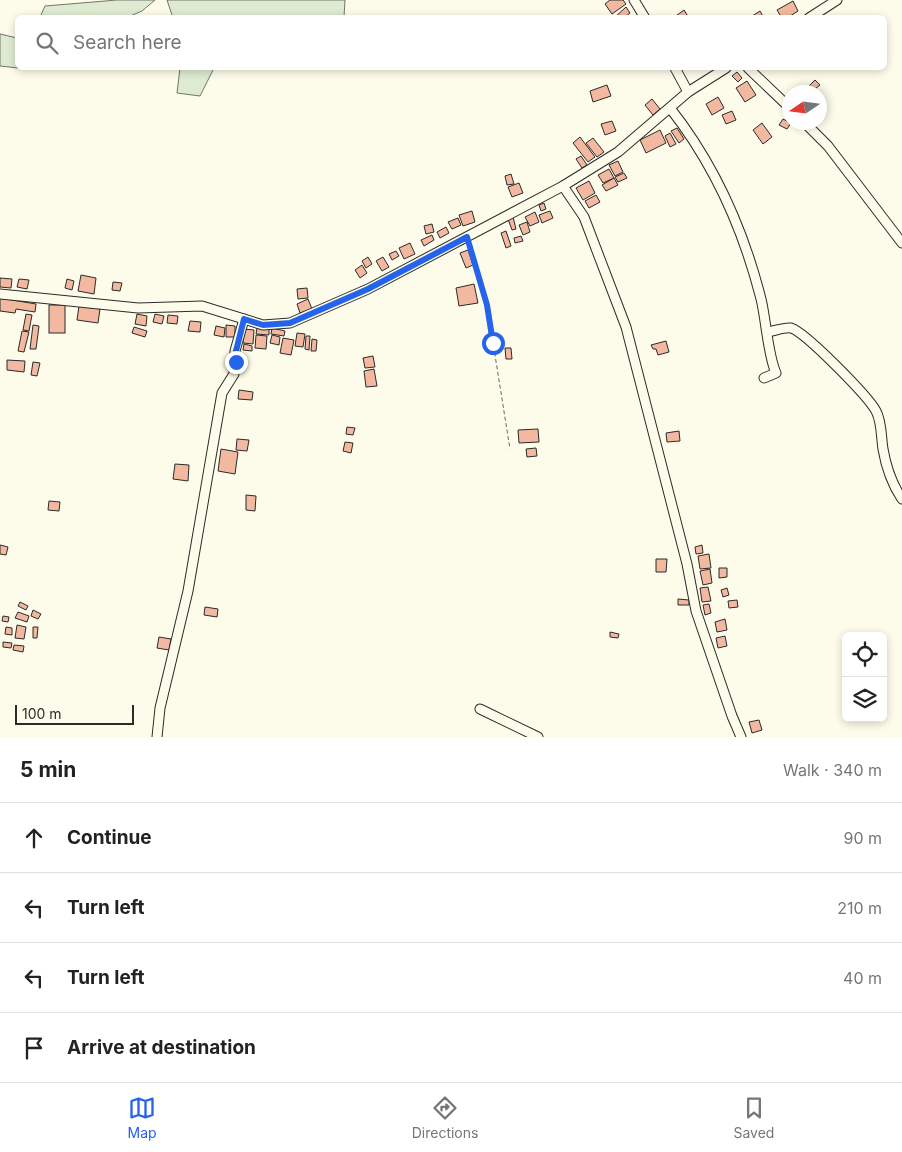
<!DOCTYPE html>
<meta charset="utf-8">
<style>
body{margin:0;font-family:Inter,sans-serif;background:#f6f6f6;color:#222}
.controls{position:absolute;right:15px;bottom:15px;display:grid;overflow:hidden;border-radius:8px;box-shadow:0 2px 8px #0003}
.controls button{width:45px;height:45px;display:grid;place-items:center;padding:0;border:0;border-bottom:1px solid #e0e0e0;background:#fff;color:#222;font:25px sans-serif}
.compass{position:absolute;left:782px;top:85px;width:45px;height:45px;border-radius:50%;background:#fff;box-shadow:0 2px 8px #0003;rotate:257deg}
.scale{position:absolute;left:15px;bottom:12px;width:119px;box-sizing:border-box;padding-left:5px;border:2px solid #2b2b2b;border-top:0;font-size:14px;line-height:18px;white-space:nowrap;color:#2b2b2b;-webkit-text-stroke:4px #fdfbea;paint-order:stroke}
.stop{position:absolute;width:15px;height:15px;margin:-11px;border:4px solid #2563eb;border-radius:50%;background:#fff}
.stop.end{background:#2563eb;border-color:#fff;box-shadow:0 1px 5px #0008}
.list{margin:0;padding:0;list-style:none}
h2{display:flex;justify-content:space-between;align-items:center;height:65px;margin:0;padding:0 20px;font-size:21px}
h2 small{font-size:16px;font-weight:400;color:#767676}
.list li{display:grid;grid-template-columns:32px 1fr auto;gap:15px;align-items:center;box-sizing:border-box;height:70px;padding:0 20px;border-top:1px solid #e0e0e0}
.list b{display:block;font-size:19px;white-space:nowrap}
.list em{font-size:16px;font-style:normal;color:#767676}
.icon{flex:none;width:28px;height:28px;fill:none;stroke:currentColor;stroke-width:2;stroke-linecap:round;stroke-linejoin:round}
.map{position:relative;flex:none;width:902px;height:737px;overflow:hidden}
.search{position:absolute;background:#fff;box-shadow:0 2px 8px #0003;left:15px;right:15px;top:15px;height:55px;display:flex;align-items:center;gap:12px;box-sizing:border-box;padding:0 18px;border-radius:8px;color:#767676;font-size:19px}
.sheet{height:345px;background:#fff}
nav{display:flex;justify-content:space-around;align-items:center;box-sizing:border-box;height:70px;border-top:1px solid #e0e0e0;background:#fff;font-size:14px;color:#767676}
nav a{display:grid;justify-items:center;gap:2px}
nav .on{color:#2563eb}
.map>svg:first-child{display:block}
.green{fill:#deebd1;stroke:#74746e}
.building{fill:#f2b8a0;stroke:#2b2b2b}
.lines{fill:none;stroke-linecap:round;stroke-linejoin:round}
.minor-casing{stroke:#2b2b2b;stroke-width:11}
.path{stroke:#6a6964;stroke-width:1;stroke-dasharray:4 2.5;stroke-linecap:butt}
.minor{stroke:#fdfbea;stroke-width:9}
.route{stroke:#2563eb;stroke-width:6}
</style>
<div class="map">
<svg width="902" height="737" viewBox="0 0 902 737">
<rect width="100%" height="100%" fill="#fdfbea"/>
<!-- green -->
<g class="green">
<polygon points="117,0 155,0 142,11 128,17 40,17 45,6"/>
<polygon points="167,0 345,0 344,17 173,18"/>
<polygon points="0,34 17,38 18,68 0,66"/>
<polygon points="180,68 214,68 200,96 177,93"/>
</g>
<!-- building -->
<g class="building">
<polygon points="610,0 623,0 626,4 612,14 605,4"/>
<polygon points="793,1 798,11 787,18 782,18 777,10"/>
<polygon points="626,7 630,13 624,18 614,18"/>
<polygon points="684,10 689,18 673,18"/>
<polygon points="760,11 764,18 749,18"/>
<polygon points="737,72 742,78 738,82 732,76"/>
<polygon points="815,80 820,85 811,92 807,88"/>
<polygon points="747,81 756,95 745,102 736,88"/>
<polygon points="607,85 611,96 593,102 590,91"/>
<polygon points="718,97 724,108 712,115 706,104"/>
<polygon points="652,99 660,109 653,115 645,105"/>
<polygon points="732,111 736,120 726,124 722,115"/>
<polygon points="783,119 791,123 787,129 779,125"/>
<polygon points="612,121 616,131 605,135 601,124"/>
<polygon points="762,123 772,137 763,144 753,130"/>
<polygon points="677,128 684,139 679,143 671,131"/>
<polygon points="660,130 666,143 646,153 640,140"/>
<polygon points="670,133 676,144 670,147 665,136"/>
<polygon points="580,137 595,157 588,162 573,143"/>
<polygon points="593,138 604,152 597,157 586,143"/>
<polygon points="581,156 587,165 582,168 576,159"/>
<polygon points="618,161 623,172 615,176 609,165"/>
<polygon points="609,169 614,178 603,183 598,175"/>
<polygon points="624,173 627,178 618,182 615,177"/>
<polygon points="511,174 514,184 507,185 505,176"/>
<polygon points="614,178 618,185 606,191 602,185"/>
<polygon points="589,181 595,193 583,200 576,188"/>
<polygon points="519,183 523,193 512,197 508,187"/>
<polygon points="596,195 600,202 589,208 585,201"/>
<polygon points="544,203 546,209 541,211 539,205"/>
<polygon points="472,211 475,222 463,226 459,215"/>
<polygon points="550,211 553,218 542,223 539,215"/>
<polygon points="535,212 539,222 530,226 525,217"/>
<polygon points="513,217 516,229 512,230 508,219"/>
<polygon points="458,218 461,225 452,229 448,222"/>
<polygon points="527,222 530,232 523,235 519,225"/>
<polygon points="432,224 434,232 426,234 424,226"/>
<polygon points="446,227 449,233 440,238 437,232"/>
<polygon points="506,231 511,246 506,248 501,233"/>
<polygon points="432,235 434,240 424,246 421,240"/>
<polygon points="521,236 523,241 515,243 514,238"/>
<polygon points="410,243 415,254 404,259 399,248"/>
<polygon points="468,250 473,265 466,268 460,253"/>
<polygon points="396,251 399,256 392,260 389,254"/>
<polygon points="368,257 372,264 366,268 362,261"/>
<polygon points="383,257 389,267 382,271 376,261"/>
<polygon points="362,265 367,273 360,278 355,270"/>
<polygon points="81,275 96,278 94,294 78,291"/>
<polygon points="0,278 12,279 11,288 0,287"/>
<polygon points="19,279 29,280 27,289 17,287"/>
<polygon points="67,279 74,281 72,290 65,288"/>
<polygon points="113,282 122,283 120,291 112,290"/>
<polygon points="474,284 478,303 459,306 456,288"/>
<polygon points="307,288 308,298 298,299 297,289"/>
<polygon points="0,298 36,304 35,312 16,309 15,313 0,311"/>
<polygon points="308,299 312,309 300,313 297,304"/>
<rect x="49" y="305" width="16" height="28"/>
<polygon points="79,306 100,309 98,323 77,320"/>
<polygon points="26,314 32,315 29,331 23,330"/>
<polygon points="137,314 147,316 146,326 135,324"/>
<polygon points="155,314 164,316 162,324 153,322"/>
<polygon points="168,315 178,316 177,324 167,323"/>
<polygon points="190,321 201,322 200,332 188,331"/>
<polygon points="33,325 39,326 36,349 30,349"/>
<polygon points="226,325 235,326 235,337 226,337"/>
<polygon points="216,326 225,328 224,337 214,335"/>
<polygon points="134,327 147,331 145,337 132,333"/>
<polygon points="257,328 269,329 269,335 256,334"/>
<polygon points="272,328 285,331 284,336 271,334"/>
<polygon points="244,329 254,330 253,344 243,343"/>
<polygon points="22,331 29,332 24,352 18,351"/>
<polygon points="297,333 305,334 303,347 295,346"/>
<polygon points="256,335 267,336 266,349 255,348"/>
<polygon points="272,335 280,337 279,345 270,343"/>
<polygon points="306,336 310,336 309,350 305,349"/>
<polygon points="283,338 294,340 291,355 280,353"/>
<polygon points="312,339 317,340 316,351 311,351"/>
<polygon points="666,341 669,352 658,355 656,349 653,349 651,345"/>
<polygon points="244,344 252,346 252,351 243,350"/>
<polygon points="505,348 511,348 512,359 506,359"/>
<polygon points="373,356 375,367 365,368 363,358"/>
<polygon points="7,360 25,361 24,372 7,370"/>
<polygon points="33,362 40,363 37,376 31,375"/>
<polygon points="374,369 377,386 366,387 364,371"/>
<polygon points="239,390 253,392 252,400 238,399"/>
<polygon points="347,427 355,428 353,435 346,434"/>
<polygon points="538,429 539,442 519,443 518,430"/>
<polygon points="679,431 680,441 667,442 666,433"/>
<polygon points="237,439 249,440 247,451 236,450"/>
<polygon points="345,442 353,443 351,453 343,451"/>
<polygon points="536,448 537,456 527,457 526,449"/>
<polygon points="221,449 238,452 235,474 218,471"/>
<polygon points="175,464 189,465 188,481 173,479"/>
<polygon points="246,495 256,496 255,511 246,510"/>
<polygon points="49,501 60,502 59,511 48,510"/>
<polygon points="0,545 8,547 6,555 0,554"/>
<polygon points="702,545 703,553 696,554 695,547"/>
<polygon points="709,554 711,568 700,569 698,556"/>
<polygon points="656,559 667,559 666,572 656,572"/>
<polygon points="719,568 727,568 727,577 719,578"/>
<polygon points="710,569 712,583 703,585 700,571"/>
<polygon points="708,587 711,601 702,602 700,588"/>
<polygon points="727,588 729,595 723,597 721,590"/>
<polygon points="678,599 689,600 689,605 678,605"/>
<polygon points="737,600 738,607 729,608 728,601"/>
<polygon points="20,602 28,606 26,610 18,606"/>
<polygon points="709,604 711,613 705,615 703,605"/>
<polygon points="205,607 218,609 217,617 204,615"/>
<polygon points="33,610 41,614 38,619 31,616"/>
<polygon points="18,612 29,616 27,622 15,618"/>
<polygon points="3,616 9,617 8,622 2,621"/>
<polygon points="725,619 727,630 717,632 715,622"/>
<polygon points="17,625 26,627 24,639 15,638"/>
<polygon points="6,627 12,628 12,635 5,634"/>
<polygon points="33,627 38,627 37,638 33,638"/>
<polygon points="610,632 619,634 618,638 610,637"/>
<polygon points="725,636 727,646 718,648 716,638"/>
<polygon points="159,637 171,639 169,650 157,648"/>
<polygon points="3,642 12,643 11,648 3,647"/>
<polygon points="14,645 24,646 23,652 13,650"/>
<polygon points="759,720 762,730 752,733 749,722"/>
</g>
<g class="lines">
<defs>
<g id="minor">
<polyline points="634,0 645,18"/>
<polyline points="809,18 837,0"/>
<polyline points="675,68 688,92"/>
<polyline points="748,68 790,108"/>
<path d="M 670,108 C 715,165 743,228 761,299 C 766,319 768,356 776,373 L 764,378"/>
<polyline points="804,122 828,146 902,243"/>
<polyline points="563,186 584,217 626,327 687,564 696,611 732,716 741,737"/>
<polyline points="0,294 138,308 202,306 263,325 290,323 368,289 563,186 618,152 688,92 726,68"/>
<path d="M 768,332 C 774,331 785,327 791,328 C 805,332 868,396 876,411 C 882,422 881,437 883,449 C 886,467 892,484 902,499"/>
<polyline points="480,709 538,737"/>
<polyline points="157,737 160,708 188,591 222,393 234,374 235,351 244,319"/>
</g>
</defs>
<!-- minor casing -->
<use href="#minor" class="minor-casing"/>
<!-- path -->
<polyline class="path" points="470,245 487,305 510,449"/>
<!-- minor -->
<use href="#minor" class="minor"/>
</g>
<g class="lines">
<!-- route -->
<polyline class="route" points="236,362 236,351 244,319 263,325 290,323 368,289 467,237 487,305 493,343"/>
</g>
</svg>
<div class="controls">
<button><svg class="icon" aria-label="locate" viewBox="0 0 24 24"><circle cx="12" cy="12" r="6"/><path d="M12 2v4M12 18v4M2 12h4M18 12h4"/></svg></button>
<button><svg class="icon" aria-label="layers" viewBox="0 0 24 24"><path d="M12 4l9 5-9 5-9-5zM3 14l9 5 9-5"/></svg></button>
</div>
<svg class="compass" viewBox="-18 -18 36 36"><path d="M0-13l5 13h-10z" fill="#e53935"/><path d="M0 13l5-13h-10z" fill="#767676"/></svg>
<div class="scale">100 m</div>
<div class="stop" style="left:493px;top:343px"></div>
<div class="stop end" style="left:236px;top:362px"></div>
<div class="search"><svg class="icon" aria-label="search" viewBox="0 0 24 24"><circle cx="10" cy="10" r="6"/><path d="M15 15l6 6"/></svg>Search here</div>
</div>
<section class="sheet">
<h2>5 min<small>Walk · 340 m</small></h2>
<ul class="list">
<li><svg class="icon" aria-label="ahead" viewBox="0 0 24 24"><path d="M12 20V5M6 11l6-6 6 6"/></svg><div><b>Continue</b></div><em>90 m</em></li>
<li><svg class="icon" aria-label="left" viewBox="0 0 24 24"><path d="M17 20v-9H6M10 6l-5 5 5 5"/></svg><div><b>Turn left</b></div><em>210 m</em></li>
<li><svg class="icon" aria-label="left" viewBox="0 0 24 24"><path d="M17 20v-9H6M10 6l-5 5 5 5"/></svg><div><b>Turn left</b></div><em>40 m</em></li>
<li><svg class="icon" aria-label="arrive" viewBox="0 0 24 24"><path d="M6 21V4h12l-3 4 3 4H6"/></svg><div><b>Arrive at destination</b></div></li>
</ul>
</section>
<nav>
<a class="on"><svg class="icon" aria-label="map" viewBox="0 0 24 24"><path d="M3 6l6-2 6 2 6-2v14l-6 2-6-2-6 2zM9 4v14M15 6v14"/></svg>Map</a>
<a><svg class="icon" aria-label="directions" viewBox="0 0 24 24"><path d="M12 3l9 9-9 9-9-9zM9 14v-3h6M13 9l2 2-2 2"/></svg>Directions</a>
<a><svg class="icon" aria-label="saved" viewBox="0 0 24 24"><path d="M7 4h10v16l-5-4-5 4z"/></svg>Saved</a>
</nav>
